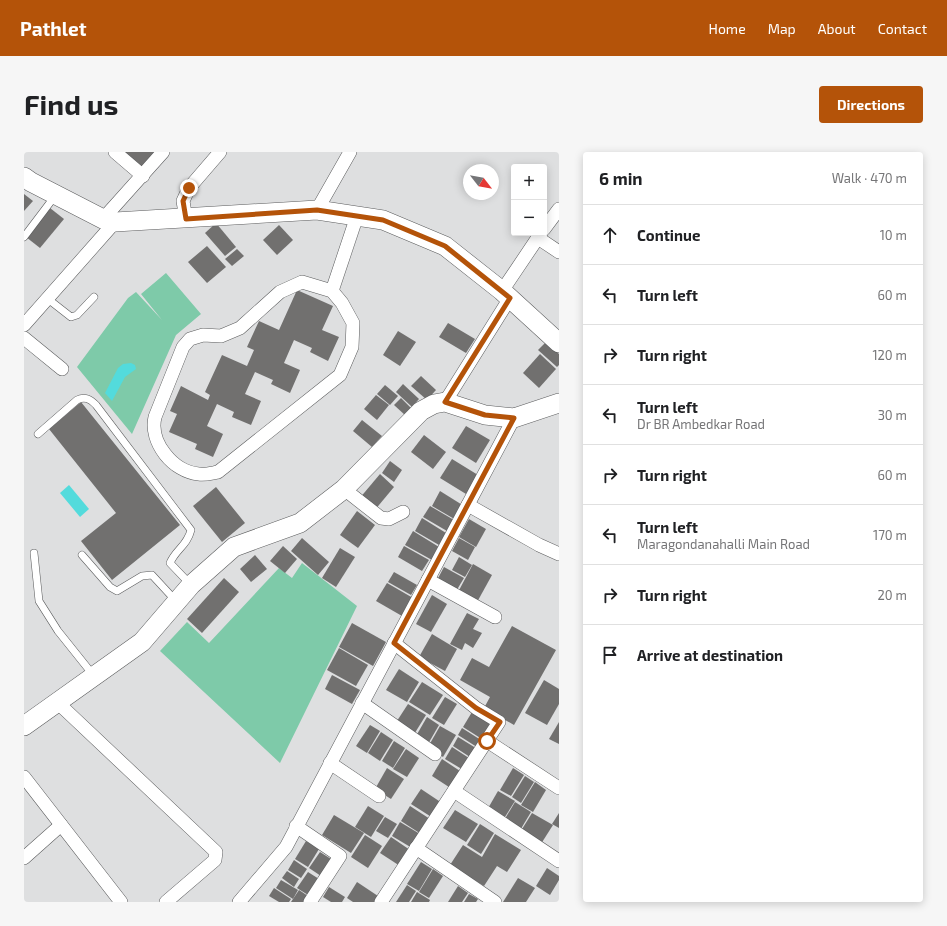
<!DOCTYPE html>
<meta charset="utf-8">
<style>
body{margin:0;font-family:"Exo 2",sans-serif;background:#f6f6f6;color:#202124}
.controls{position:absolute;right:12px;top:12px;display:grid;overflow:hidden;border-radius:4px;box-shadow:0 2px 10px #0003}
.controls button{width:36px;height:36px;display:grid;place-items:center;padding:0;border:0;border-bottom:1px solid #e0e0e0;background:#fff;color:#202124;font:20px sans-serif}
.compass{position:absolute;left:439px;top:12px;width:36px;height:36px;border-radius:50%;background:#fff;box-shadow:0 2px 10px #0003;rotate:121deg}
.stop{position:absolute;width:12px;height:12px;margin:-9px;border:3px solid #b45309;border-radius:50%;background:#fff}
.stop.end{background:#b45309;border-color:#fff;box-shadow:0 1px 4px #0008}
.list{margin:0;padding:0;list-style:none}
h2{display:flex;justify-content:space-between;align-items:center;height:52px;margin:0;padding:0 16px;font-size:17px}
h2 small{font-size:13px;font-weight:400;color:#757577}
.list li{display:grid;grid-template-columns:26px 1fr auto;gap:12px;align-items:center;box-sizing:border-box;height:60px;padding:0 16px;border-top:1px solid #e0e0e0}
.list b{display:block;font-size:15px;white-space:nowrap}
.list p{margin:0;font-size:13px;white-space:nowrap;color:#757577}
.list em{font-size:13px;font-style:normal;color:#757577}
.icon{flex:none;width:22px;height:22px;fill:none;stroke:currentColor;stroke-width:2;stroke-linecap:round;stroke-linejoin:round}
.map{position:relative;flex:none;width:535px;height:750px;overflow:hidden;border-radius:4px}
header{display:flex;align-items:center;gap:24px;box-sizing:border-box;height:56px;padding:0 20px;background:#b45309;color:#fff}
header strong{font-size:19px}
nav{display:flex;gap:22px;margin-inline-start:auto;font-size:14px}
.intro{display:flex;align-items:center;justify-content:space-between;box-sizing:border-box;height:96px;padding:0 24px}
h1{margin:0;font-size:28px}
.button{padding:10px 18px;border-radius:4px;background:#b45309;color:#fff;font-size:14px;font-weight:700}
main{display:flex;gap:24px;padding:0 24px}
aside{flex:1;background:#fff;border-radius:4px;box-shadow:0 2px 10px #0003}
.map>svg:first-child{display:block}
.green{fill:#7ecaa9}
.water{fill:#53dbdc}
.building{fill:#71706f}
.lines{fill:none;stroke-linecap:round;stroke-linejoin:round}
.lane-casing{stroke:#5b5c5d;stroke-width:8}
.street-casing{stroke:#5b5c5d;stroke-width:14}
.secondary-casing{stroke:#5b5c5d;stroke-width:20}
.lane{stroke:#fff;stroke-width:7}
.street{stroke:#fff;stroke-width:13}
.secondary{stroke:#fff;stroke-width:19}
.route{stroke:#b45309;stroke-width:5}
</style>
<header>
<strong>Pathlet</strong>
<nav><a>Home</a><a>Map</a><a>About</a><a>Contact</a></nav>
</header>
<div class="intro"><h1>Find us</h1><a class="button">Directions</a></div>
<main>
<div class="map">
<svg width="535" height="750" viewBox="0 0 535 750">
<rect width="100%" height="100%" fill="#dedfe0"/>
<!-- green -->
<g class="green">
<polygon points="142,121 177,162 152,183 108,282 53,215 104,146 112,140 138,168 117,142"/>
<polygon points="278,411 333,454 256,611 136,499 163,470 185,491 255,416 268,426"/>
</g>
<!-- water -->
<g class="water">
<polygon points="107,211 111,213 112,217 101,225 88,249 81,241 94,216 99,212"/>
<polygon points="45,333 65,357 56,365 36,341"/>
</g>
<!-- building -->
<g class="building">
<polygon points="98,0 132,0 117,17"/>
<polygon points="0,42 9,49 0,59"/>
<polygon points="26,56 40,67 16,96 2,85"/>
<polygon points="192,71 212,95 201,104 181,81"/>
<polygon points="255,73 269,88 253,103 239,88"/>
<polygon points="183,94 202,115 183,131 164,110"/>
<polygon points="213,97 220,104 208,114 201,107"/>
<polygon points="273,138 309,154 298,178 315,185 304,209 286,200 288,196 270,188 260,211 276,218 266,241 247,232 249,228 231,220 221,242 237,249 227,273 208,265 210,260 193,252 183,274 199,282 189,305 171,297 173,292 145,280 153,262 146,259 157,234 184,248 186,243 181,240 198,203 223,214 230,198 223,195 235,169 255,178"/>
<polygon points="424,171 451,187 442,201 415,185"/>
<polygon points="374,179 392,190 376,214 359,203"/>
<polygon points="522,190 535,202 535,213 533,215 514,198"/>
<polygon points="516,202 532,217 515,236 499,221"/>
<polygon points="397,224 412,238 403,248 387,234"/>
<polygon points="379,232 395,247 388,255 372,240"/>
<polygon points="361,233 374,244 366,253 353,242"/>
<polygon points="352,243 365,253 353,268 340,257"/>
<polygon points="377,246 388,257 382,264 370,253"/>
<polygon points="57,250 156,373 88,428 57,389 92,361 25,277"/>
<polygon points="338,268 358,284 348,295 329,279"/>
<polygon points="442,274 466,288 452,311 428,296"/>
<polygon points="400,283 422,300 409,317 387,300"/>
<polygon points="428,307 454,323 442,342 416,326"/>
<polygon points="366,309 378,318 370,330 358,321"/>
<polygon points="356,322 370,335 350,359 335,347"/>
<polygon points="192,335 221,371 198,390 169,354"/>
<polygon points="416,339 440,354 432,368 408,354"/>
<polygon points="406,354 430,368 423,379 399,365"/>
<polygon points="333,359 351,373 334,396 316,383"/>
<polygon points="398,366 422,381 415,393 391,379"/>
<polygon points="445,367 462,377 452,395 435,385"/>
<polygon points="389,379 415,395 408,408 381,393"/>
<polygon points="278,386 305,410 294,423 267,399"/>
<polygon points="435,386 451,395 444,408 428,399"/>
<polygon points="259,394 273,407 261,421 246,409"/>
<polygon points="380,394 405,408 398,419 374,405"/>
<polygon points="316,396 331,405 312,435 298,426"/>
<polygon points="231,403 243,417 227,430 216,417"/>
<polygon points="435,405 448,413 441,425 428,418"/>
<polygon points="449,412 468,423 452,452 433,442"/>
<polygon points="420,415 440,426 431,441 412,430"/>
<polygon points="370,420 393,433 387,443 364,430"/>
<polygon points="200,426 215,440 178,481 163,467"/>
<polygon points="363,431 389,446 378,464 352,449"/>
<polygon points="408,443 423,452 407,480 392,472"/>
<polygon points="443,461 455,467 449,477 458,481 449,496 441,491 438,498 426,492"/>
<polygon points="328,471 362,490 349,514 315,495"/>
<polygon points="488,474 532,498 490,573 460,556 466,545 436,528 448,506 465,515"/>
<polygon points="408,482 433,497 421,519 395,505"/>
<polygon points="315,496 344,513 332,534 303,518"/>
<polygon points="375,517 395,530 383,550 362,538"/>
<polygon points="308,523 336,538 328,552 301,537"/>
<polygon points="520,528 535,537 535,552 523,573 501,561"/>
<polygon points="398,530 419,543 406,563 385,550"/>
<polygon points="421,545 433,552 420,573 408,566"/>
<polygon points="384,552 402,563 389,584 371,572"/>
<polygon points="448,560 470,575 461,589 439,575"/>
<polygon points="403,565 415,573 404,592 392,584"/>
<polygon points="535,570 535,592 525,587"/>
<polygon points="346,573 356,579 343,601 332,594"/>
<polygon points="416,574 432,583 419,605 404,595"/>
<polygon points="438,576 460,590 456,597 434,583"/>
<polygon points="357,580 369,588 356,609 344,601"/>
<polygon points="434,585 455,598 449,607 429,594"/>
<polygon points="370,589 381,596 369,616 358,609"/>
<polygon points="428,595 448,608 441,619 421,607"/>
<polygon points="382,597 395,606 383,625 369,617"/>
<polygon points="418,607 439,621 428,637 408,624"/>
<polygon points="363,616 380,627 367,647 351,637"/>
<polygon points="489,616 500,623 487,644 476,638"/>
<polygon points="501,624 510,630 497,651 488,645"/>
<polygon points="511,630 522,638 509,660 497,653"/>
<polygon points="397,637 418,651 409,666 387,652"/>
<polygon points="474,639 491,649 479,668 463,658"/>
<polygon points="491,650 507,660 495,680 479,670"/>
<polygon points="344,654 360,664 347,685 331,675"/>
<polygon points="386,654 406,667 397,682 377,669"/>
<polygon points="431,658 454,672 442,690 419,676"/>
<polygon points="508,661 529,673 515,695 495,682"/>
<polygon points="535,661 535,676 528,672"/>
<polygon points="310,663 340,681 327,701 298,683"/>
<polygon points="361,665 373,672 364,686 352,679"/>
<polygon points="376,670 396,682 388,696 368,684"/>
<polygon points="456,672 470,681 457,702 443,693"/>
<polygon points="471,682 497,698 483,720 473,714 460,734 426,713 439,693 458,705"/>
<polygon points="341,683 358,694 344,716 327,705"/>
<polygon points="367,685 386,698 376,714 356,701"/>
<polygon points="282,689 295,697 284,715 271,707"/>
<polygon points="296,700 307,707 297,724 285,716"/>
<polygon points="270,708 283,717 277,726 264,718"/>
<polygon points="397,710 408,717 395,739 383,732"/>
<polygon points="523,716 535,724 535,728 526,743 512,734"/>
<polygon points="409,717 419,724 405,746 395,740"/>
<polygon points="263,719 275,727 270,735 258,726"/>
<polygon points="284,720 295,727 284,743 273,736"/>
<polygon points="494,726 511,736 502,750 479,750"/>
<polygon points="257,728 274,738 269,747 252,736"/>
<polygon points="333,730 354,744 350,750 329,750 323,746"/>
<polygon points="383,733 392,739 385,750 372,750"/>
<polygon points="434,734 444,741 438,750 424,750"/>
<polygon points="305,735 321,745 318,750 307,750 299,745"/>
<polygon points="250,736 267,747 265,750 255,750 245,744"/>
<polygon points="275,738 284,744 280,750 267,750"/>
<polygon points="393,740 406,748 405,750 387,750"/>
<polygon points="445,742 454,747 452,750 440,750"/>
</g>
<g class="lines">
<defs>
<g id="lane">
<polyline points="0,85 31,44"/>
<polyline points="24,147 47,165 53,163 70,145"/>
<path d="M 14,282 L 53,248 C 61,244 66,247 72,253 L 167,378 C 163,394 152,397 146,411 L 167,433"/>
<polyline points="10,401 15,449 34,479 70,524"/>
<polyline points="58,403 86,435 93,439 118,424 128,423 152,449"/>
</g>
<g id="street">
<polyline points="91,0 119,24"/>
<polyline points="293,58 326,0"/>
<polyline points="79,67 139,0"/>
<polyline points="162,67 159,49 165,36 196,0"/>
<polyline points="520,77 535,57"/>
<polyline points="514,86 535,100"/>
<path d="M 278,130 L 308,139 L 318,151 L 329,171 L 328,195 L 316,223 L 194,320 C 188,321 181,323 175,322 C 149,320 125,290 131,265 L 159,195 L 166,187 L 179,183 L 197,184 L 216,176 L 256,140 Z"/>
<polyline points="308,139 333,64"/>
<polyline points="478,139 517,81"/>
<polyline points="0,173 91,70"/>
<polyline points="0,186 38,217"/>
<polyline points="421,250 486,146"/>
<polyline points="320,337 357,366 365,367 379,360"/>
<polyline points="444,353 515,393 535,402"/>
<polyline points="404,428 471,465"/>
<polyline points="33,550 192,700 191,708 142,750"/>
<polyline points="338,551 411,602"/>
<polyline points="463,589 535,636"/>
<polyline points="306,611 355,644"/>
<polyline points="0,625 97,750"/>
<polyline points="430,639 535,709"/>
<polyline points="272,674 316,704 286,750"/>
<polyline points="392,696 471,750"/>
<polyline points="0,706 37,673"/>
<polyline points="215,750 262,695 490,266"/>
<polyline points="357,750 475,570 452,556 370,491"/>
</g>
<g id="secondary">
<polyline points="0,25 7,30 79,67 91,70 293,58 359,68 421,94 478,139 535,191"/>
<polyline points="0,574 118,490 167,433 210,395 276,371 320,337 397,259 410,252 421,250 461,263 490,266 535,251"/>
</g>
</defs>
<!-- lane casing -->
<use href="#lane" class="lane-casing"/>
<!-- street casing -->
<use href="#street" class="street-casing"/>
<!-- secondary casing -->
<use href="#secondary" class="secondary-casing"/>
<!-- lane -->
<use href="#lane" class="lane"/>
<!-- street -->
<use href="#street" class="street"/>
<!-- secondary -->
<use href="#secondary" class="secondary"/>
</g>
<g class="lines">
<!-- route -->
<polyline class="route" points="165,36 159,49 162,67 293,58 359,68 421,94 486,146 421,250 461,263 490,266 370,491 452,556 476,570 463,589"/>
</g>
</svg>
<div class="controls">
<button>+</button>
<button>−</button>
</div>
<svg class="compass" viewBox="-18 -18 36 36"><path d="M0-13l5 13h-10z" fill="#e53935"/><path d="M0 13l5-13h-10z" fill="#757577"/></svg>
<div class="stop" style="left:463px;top:589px"></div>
<div class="stop end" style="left:165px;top:36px"></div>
</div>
<aside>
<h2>6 min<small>Walk · 470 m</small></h2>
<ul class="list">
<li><svg class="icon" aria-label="ahead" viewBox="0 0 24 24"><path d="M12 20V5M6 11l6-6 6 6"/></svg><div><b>Continue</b></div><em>10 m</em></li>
<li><svg class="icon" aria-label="left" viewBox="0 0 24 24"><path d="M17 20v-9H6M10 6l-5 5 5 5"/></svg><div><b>Turn left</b></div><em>60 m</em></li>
<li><svg class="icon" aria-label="right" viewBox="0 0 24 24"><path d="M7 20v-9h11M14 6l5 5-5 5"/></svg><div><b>Turn right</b></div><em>120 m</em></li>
<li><svg class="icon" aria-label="left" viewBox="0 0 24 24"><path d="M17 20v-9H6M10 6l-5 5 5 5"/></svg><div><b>Turn left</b><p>Dr BR Ambedkar Road</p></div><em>30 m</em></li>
<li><svg class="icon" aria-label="right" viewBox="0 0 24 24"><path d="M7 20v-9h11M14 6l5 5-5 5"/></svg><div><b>Turn right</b></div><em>60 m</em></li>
<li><svg class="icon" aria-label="left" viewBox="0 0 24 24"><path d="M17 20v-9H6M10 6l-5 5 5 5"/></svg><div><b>Turn left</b><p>Maragondanahalli Main Road</p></div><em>170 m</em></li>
<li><svg class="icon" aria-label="right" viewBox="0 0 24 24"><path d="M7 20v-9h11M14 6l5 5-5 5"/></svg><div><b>Turn right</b></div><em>20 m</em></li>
<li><svg class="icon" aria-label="arrive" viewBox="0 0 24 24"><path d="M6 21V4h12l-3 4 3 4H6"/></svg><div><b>Arrive at destination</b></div></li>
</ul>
</aside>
</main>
